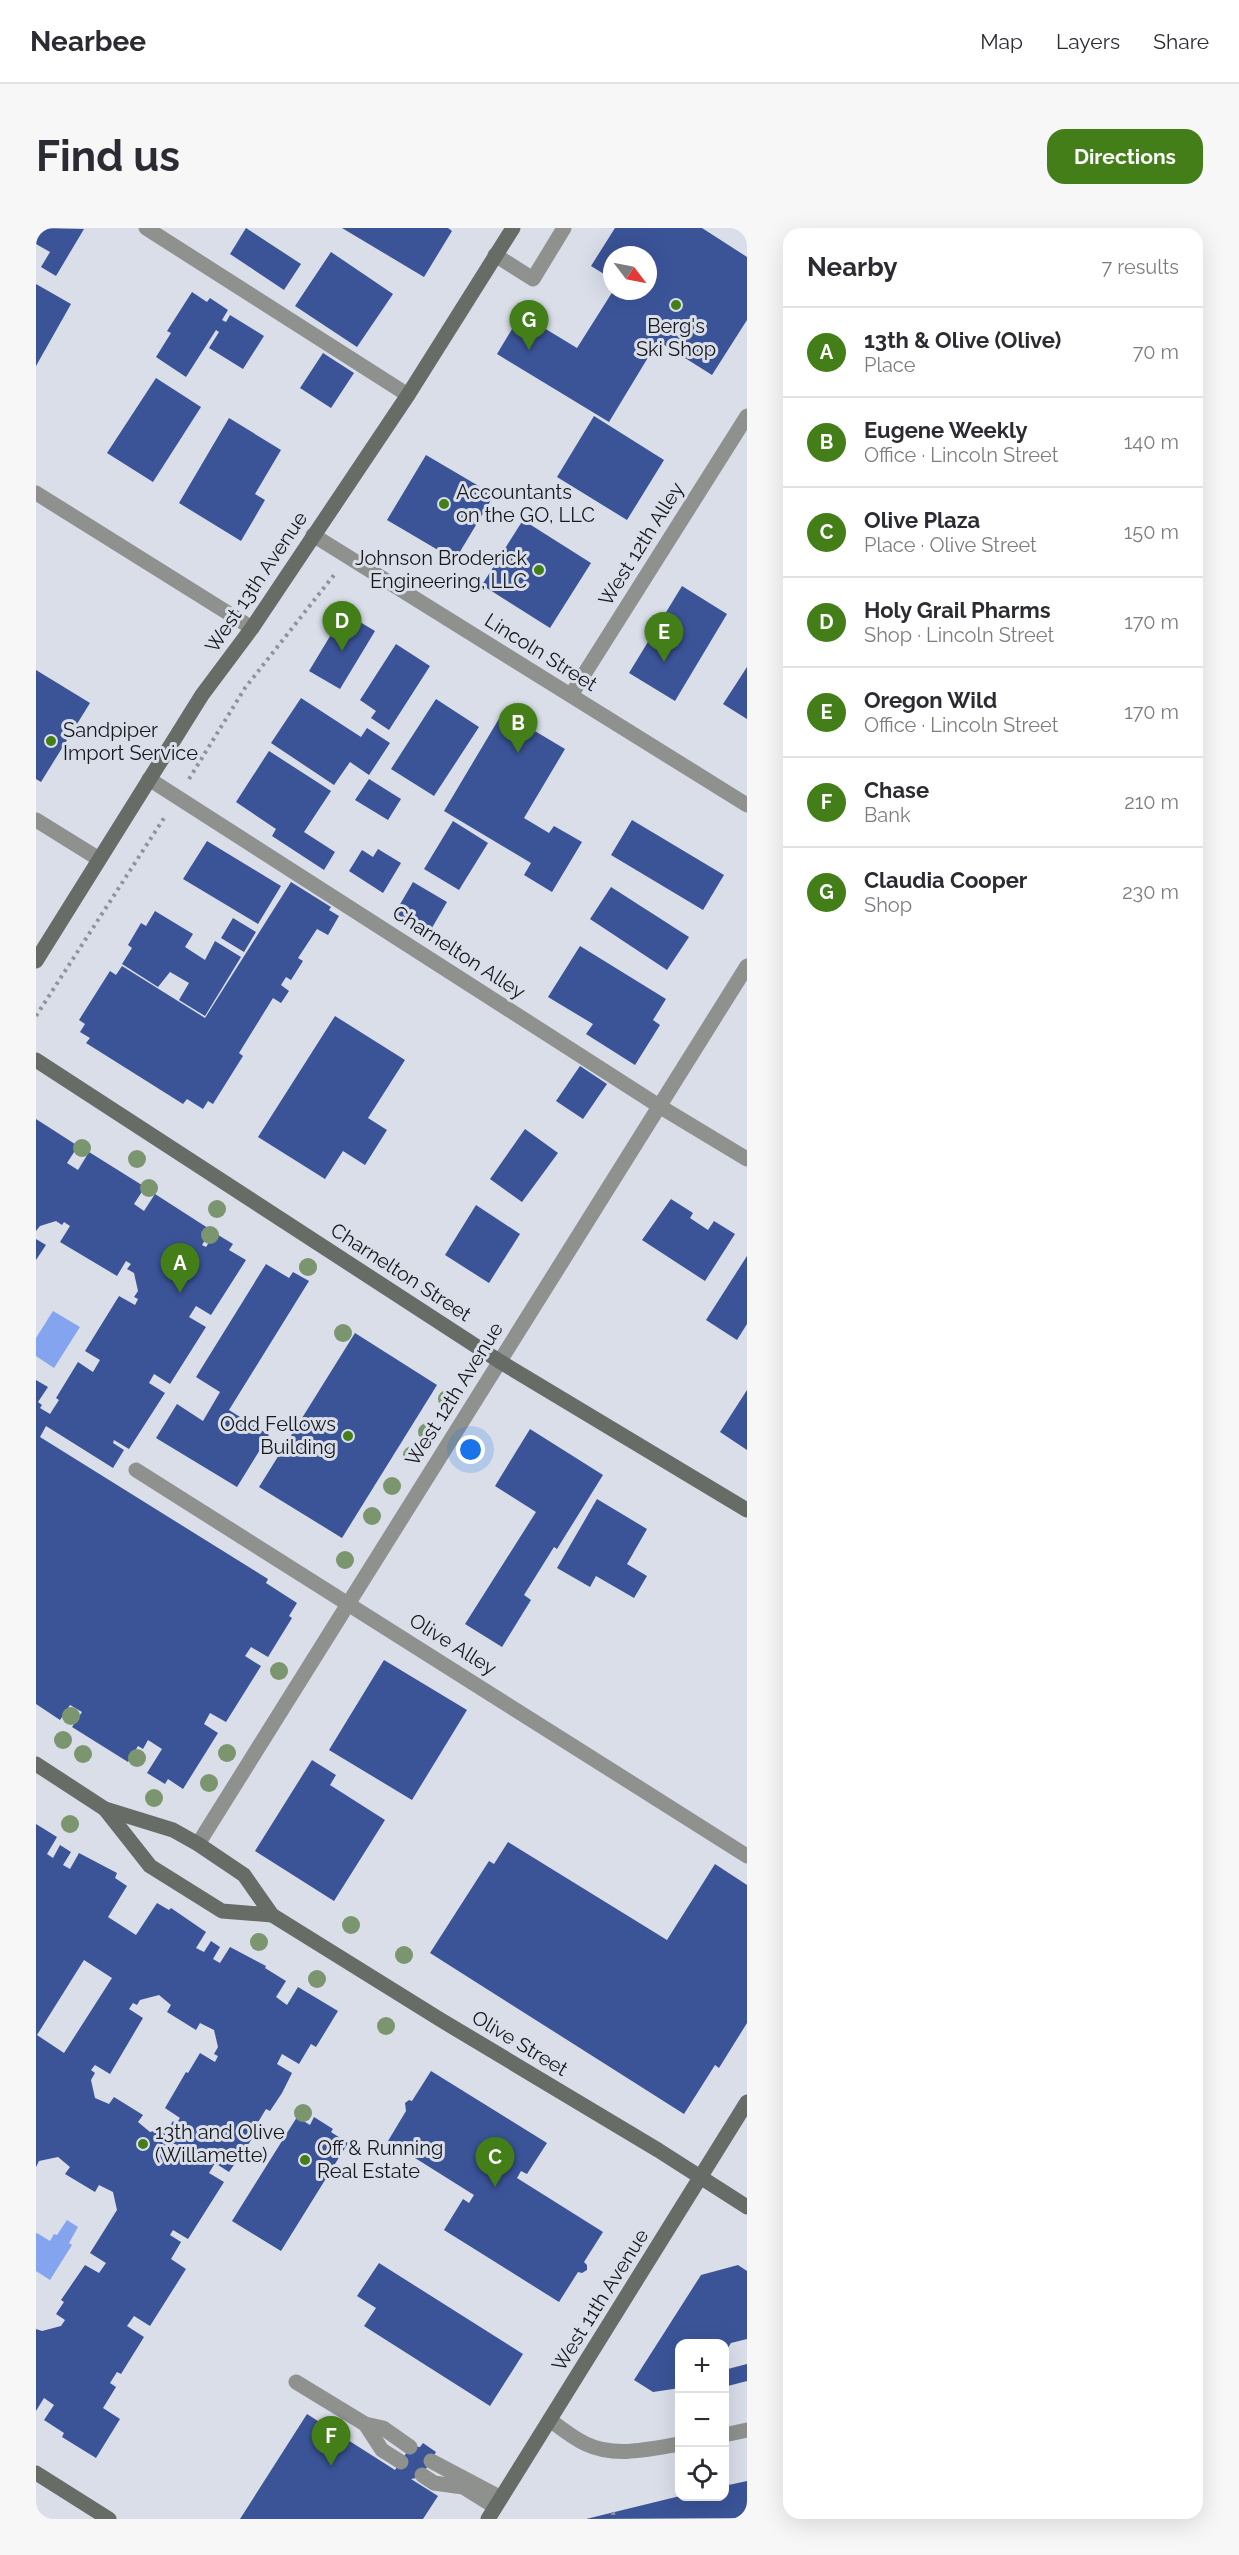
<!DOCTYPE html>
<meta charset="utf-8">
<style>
body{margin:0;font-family:Raleway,sans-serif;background:#f7f7f7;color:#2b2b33}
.controls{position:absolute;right:18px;bottom:18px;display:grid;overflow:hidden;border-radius:12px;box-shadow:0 6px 24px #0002}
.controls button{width:54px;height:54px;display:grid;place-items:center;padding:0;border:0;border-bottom:2px solid #e1e1e2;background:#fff;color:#2b2b33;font:30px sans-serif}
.compass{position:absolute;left:567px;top:18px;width:54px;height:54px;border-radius:50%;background:#fff;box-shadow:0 6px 24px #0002;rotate:122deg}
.you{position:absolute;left:435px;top:1222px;width:21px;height:21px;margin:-15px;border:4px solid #fff;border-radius:50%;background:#1a73e8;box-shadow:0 0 0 9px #1a73e833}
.badge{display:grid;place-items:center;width:39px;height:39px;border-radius:50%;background:#437e18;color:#fff;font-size:20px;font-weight:700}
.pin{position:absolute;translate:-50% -50px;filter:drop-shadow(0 2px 3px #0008)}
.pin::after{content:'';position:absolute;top:32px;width:21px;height:18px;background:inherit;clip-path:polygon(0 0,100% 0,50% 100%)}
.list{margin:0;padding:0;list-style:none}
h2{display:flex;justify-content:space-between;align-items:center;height:78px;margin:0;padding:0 24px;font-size:26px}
h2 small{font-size:20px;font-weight:400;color:#7c7c81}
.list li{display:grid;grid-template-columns:39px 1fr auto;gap:18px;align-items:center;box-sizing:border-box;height:90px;padding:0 24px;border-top:2px solid #e1e1e2}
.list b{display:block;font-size:22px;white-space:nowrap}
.list p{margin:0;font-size:20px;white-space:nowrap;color:#7c7c81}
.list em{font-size:20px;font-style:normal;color:#7c7c81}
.icon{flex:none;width:33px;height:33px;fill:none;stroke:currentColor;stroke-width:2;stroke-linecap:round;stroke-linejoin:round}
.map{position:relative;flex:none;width:711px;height:2291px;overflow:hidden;border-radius:18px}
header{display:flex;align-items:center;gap:36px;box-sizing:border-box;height:84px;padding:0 30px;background:#fff;border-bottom:2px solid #e1e1e2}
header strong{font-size:28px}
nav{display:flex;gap:33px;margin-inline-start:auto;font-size:21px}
.intro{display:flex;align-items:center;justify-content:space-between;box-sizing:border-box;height:144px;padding:0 36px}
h1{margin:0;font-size:42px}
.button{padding:15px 27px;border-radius:18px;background:#437e18;color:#fff;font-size:21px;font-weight:700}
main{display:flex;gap:36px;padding:0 36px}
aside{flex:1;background:#fff;border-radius:18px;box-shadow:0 6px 24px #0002}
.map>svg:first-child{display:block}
.water{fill:#85a4ef}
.building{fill:#3b5498;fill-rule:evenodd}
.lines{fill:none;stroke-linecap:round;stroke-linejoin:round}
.path{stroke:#8f939c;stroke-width:4;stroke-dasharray:3 4.5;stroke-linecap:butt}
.lane{stroke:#8e918d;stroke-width:15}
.street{stroke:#8e918d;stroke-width:15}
.secondary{stroke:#686c66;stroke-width:15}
.tree{fill:#7b956f}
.poi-dot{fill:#437e18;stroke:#d9dee9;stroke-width:2}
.labels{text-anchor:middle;stroke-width:6;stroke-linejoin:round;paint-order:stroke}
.poi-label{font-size:20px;fill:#17191d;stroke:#d9dee9;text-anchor:start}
.street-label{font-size:20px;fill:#17191d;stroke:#d9dee9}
</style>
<header>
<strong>Nearbee</strong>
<nav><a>Map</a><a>Layers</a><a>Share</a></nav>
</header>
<div class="intro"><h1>Find us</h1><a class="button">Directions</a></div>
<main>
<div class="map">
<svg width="711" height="2291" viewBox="0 0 711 2291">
<rect width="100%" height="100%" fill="#d9dee9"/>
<!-- water -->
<g class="water">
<polygon points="17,1083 44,1099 18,1140 0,1128 0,1110"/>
<polygon points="31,1992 42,1999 33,2015 36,2017 14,2052 0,2043 0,2006 1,2005 14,2013 18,2006 21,2007"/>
</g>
<!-- building -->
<g class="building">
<polygon points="5,0 48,1 20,48 5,39 14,24 0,16 0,9"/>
<polygon points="210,0 265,36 248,62 194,26"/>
<polygon points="306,0 412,0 416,3 388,49"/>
<polygon points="579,0 666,0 711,29 711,92 676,147 622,113 573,194 461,126 485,86 541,120 577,63 612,63 612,27 576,27 576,51 555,38"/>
<polygon points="295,24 357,66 321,119 259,78"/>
<polygon points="0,56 35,76 0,138"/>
<polygon points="156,64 171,74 174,70 192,82 186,92 190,94 194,87 228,108 207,141 173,120 183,104 180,102 150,149 120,129 135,105 131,103"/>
<polygon points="287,125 318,145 295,180 264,160"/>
<polygon points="120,150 165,179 117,254 71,225"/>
<polygon points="558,188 628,232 591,292 521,249"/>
<polygon points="193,190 245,222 219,266 229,272 205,313 143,275"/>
<polygon points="390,227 458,267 419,332 351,292"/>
<polygon points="487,292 555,335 514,400 446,357"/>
<polygon points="646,358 691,386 639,473 593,445"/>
<polygon points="319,391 339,403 304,461 273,443 302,395 312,401"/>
<polygon points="360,416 394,438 353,502 335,490 340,483 324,472"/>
<polygon points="711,439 711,491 687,476"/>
<polygon points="0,442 54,475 5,554 0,551"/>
<polygon points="265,470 325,509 331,500 354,515 333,547 314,534 298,557 235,515"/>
<polygon points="400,471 443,499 398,568 355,541"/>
<polygon points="467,484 529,521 488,590 513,605 518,598 546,614 516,664 488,647 495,635 408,583"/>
<polygon points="233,523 295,563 268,604 299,624 288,642 236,608 240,601 200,574"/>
<polygon points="333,551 365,571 352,592 319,572"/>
<polygon points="596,592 688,647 667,682 575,627"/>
<polygon points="417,593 452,615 423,662 388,641"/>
<polygon points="171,613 245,658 222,696 147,651"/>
<polygon points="342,621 365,635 347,665 313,643 326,622 337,629"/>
<polygon points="255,654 295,679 293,682 303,688 292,707 281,701 262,730 267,733 255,752 250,749 245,757 253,763 245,775 237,770 203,825 207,828 177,876 172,873 167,881 151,871 147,876 50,815 54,810 44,804 49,796 43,792 74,743 80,747 86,738 169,790"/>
<polygon points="377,654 411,674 393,705 359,685"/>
<polygon points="575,659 653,709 631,742 554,691"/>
<polygon points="119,683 157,706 149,719 169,732 179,713 205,729 169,788 143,772 153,755 134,744 122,759 86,736 96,720 92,717 105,695 110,698"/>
<polygon points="197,690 220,704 208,724 185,710"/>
<polygon points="544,718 630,771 617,792 624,797 599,837 550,806 557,796 512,769"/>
<polygon points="299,788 369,832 332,890 351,902 329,937 307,923 289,951 222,909"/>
<polygon points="544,838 571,856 547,891 520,873"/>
<polygon points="0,891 42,918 31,935 42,942 53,924 109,959 98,976 108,983 119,966 175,1002 166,1017 170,1019 179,1005 197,1016 193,1022 210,1032 175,1087 160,1078 153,1089 170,1099 134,1156 118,1146 113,1155 129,1165 93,1221 78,1212 77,1215 88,1222 77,1240 10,1198 4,1209 232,1351 230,1355 261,1375 253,1388 256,1390 232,1429 215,1419 209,1428 225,1438 190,1494 174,1485 168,1496 182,1505 147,1561 132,1551 129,1556 111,1545 126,1521 112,1512 107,1521 102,1518 92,1534 36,1499 46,1484 34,1477 24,1492 0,1476 0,1152 12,1159 2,1174 6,1177 4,1180 14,1186 23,1172 20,1170 42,1134 57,1144 64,1132 49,1123 83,1068 99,1077 102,1071 98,1069 102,1063 98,1045 91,1041 95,1036 90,1033 81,1048 24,1014 34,998 28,994 26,997 20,993 4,998 0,1003"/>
<polygon points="489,901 522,925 486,974 454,951"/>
<polygon points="635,971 657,985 654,990 672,1002 678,993 699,1006 669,1053 606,1012"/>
<polygon points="440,977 484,1006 453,1055 409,1027"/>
<polygon points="0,1011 10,1017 0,1032"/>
<polygon points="711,1028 711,1096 701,1112 670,1092"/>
<polygon points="230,1036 253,1050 257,1044 273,1053 193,1182 233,1207 201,1259 120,1210 141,1176 167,1193 184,1164 160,1149"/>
<polygon points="319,1105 401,1157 306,1310 223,1259"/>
<polygon points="711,1162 711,1222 684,1204"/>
<polygon points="494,1201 567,1247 521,1321 518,1319 488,1367 495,1372 466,1419 429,1396 500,1284 459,1258"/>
<polygon points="561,1271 611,1301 591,1336 611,1348 598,1370 560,1348 554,1359 521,1340"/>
<polygon points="348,1432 431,1482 376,1572 293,1522"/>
<polygon points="276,1532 300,1547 294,1557 349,1592 298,1673 219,1623"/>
<path d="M 0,1596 L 21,1609 L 11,1626 L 17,1630 L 24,1617 L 35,1624 L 27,1637 L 34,1641 L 43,1625 L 81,1645 L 79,1650 L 91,1658 L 72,1689 L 100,1707 L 121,1675 L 133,1682 L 135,1680 L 170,1704 L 160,1720 L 168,1724 L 175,1713 L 184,1719 L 177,1731 L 184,1735 L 194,1719 L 230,1738 L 229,1740 L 250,1753 L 240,1769 L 251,1777 L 262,1759 L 302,1783 L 280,1819 L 275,1816 L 263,1836 L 246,1826 L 241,1836 L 256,1845 L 246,1865 L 234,1883 L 230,1881 L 215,1906 L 218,1908 L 193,1944 L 179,1935 L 173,1945 L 188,1954 L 152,2011 L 137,2002 L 134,2007 L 145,2014 L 135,2031 L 150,2041 L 114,2098 L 98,2088 L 91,2098 L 108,2109 L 85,2146 L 81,2144 L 74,2155 L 80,2159 L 67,2180 L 84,2191 L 60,2230 L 26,2209 L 28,2205 L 8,2192 L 18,2177 L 8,2170 L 0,2183 L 0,2101 L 6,2103 L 25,2098 L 29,2092 L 20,2086 L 28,2074 L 25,2072 L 49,2037 L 63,2045 L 70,2035 L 54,2025 L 81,1982 L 77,1964 L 63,1957 L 59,1964 L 29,1946 L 34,1939 L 22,1929 L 3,1933 L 0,1939 ZM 48,1732 L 76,1750 L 28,1825 L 1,1807 ZM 123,1767 L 135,1777 L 131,1784 L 160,1802 L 164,1795 L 178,1802 L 182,1819 L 178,1826 L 182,1828 L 179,1834 L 164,1825 L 152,1845 L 150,1844 L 129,1880 L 144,1890 L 140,1896 L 137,1893 L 133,1899 L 114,1904 L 102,1894 L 107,1887 L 78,1869 L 73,1876 L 59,1870 L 55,1852 L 59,1845 L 55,1842 L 59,1837 L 74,1846 L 107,1790 L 93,1781 L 97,1775 L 101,1777 L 104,1772 Z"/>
<polygon points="472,1614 631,1712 679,1636 711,1657 711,1795 683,1840 679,1837 648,1886 394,1725 453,1633 458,1636"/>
<polygon points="395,1843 511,1915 491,1946 485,1943 481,1950 567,2004 548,2034 551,2037 551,2042 546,2045 542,2044 523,2074 408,2002 427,1971 433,1975 438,1967 352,1913 370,1883 369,1875 373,1872 376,1873"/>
<polygon points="261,1889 274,1897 278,1889 297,1901 295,1904 312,1915 245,2023 196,1993"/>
<polygon points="343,2035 487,2126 454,2178 328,2098 340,2080 321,2068"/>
<polygon points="702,2037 711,2043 711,2111 695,2115 688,2126 688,2116 644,2116 644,2160 617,2164 598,2152 665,2047"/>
<polygon points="711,2136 711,2153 688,2159 688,2142"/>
<polygon points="271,2186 359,2242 375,2218 384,2219 387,2215 400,2224 385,2249 375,2251 402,2268 387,2291 204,2291"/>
<polygon points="711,2253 711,2290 550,2291 644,2268 688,2268 688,2258"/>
</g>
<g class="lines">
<!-- path -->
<g class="path">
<polyline points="153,551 209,460 298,347"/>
<polyline points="0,788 128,590"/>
<polyline points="577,2284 578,2291"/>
</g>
<!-- lane -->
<g class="lane">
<polyline points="110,0 372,167"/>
<polyline points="459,27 497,51 528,0"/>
<polyline points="535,467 711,188"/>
<polyline points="113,551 623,878 711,931"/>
<polyline points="0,592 63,631"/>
<polyline points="100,1242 711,1628"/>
<polyline points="260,2154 329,2196 346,2222 365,2234"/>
<path d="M 514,2192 C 525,2200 537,2210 550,2216 C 579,2230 614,2221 644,2216"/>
<polyline points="329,2196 347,2200 374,2219"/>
<polyline points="688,2207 711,2202"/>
<polyline points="395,2233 465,2270"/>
<polyline points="386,2247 398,2255 427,2259 459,2279"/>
</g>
<!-- street -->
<g class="street">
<polyline points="0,265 216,400"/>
<polyline points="277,307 711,577"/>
<polyline points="162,1616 711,738"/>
</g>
<!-- secondary -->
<g class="secondary">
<polyline points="0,733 166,467 216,400 372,167 477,0"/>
<polyline points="0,832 463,1133 711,1282"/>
<polyline points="0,1536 69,1581 137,1602 162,1616 208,1647 236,1687 405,1792 622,1922 711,1979"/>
<polyline points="69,1581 114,1638 186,1683 236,1687"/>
<polyline points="0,2245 73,2291"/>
<polyline points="452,2291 711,1874"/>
</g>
</g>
<!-- trees -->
<g class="tree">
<circle cx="46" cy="920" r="9"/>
<circle cx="101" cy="931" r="9"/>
<circle cx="113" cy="960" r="9"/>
<circle cx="181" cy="981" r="9"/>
<circle cx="174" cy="1007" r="9"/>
<circle cx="272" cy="1039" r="9"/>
<circle cx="307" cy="1105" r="9"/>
<circle cx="411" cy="1171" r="9"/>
<circle cx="391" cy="1204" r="9"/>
<circle cx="376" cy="1227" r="9"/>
<circle cx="356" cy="1258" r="9"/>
<circle cx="336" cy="1288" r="9"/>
<circle cx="309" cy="1332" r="9"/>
<circle cx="243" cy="1443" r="9"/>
<circle cx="35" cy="1488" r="9"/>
<circle cx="27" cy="1512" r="9"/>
<circle cx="191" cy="1525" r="9"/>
<circle cx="47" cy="1526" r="9"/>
<circle cx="101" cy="1530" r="9"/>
<circle cx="173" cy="1555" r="9"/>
<circle cx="118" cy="1570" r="9"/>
<circle cx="34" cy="1596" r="9"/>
<circle cx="315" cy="1697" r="9"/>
<circle cx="223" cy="1714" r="9"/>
<circle cx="368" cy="1727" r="9"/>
<circle cx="281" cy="1751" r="9"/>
<circle cx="350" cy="1798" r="9"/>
<circle cx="267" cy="1885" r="9"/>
</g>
<!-- markers -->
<g class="poi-dot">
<circle cx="640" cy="77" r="6"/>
<circle cx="408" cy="276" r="6"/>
<circle cx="503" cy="342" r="6"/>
<circle cx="15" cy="513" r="6"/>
<circle cx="312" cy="1208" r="6"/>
<circle cx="107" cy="1916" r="6"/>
<circle cx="269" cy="1932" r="6"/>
</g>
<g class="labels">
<!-- poi labels -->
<g class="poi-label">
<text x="640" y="105" text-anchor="middle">Berg's<tspan x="640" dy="23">Ski Shop</tspan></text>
<text x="420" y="271">Accountants<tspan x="420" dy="23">on the GO, LLC</tspan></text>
<text x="491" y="337" text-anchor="end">Johnson Broderick<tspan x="491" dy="23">Engineering, LLC</tspan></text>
<text x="27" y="509">Sandpiper<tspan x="27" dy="23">Import Service</tspan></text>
<text x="300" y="1203" text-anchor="end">Odd Fellows<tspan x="300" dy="23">Building</tspan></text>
<text x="119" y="1911">13th and Olive<tspan x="119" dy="23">(Willamette)</tspan></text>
<text x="281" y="1927">Off &amp; Running<tspan x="281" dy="23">Real Estate</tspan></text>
</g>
<!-- street labels -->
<g class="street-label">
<text transform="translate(605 316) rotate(-58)" y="7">West 12th Alley</text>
<text transform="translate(220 354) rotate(-56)" y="7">West 13th Avenue</text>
<text transform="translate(505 424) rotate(32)" y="7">Lincoln Street</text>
<text transform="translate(423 724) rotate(33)" y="7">Charnelton Alley</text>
<text transform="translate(365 1044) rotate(33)" y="7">Charnelton Street</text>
<text transform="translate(418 1166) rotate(-58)" y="7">West 12th Avenue</text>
<text transform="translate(417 1416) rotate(32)" y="7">Olive Alley</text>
<text transform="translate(484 1815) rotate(31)" y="7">Olive Street</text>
<text transform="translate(564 2072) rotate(-58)" y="7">West 11th Avenue</text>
</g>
</g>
</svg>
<div class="controls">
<button>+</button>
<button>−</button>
<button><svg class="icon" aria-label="locate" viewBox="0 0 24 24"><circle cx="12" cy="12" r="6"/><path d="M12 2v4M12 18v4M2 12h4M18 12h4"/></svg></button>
</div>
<svg class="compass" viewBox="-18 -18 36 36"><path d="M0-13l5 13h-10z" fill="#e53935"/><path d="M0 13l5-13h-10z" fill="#7c7c81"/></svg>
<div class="you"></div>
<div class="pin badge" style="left:144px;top:1065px">A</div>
<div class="pin badge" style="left:482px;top:525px">B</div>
<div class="pin badge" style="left:459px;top:1959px">C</div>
<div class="pin badge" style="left:306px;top:423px">D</div>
<div class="pin badge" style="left:628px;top:434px">E</div>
<div class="pin badge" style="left:295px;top:2238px">F</div>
<div class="pin badge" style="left:493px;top:122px">G</div>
</div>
<aside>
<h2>Nearby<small>7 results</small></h2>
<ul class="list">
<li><span class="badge">A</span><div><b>13th &amp; Olive (Olive)</b><p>Place</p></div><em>70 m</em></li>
<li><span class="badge">B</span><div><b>Eugene Weekly</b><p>Office · Lincoln Street</p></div><em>140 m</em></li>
<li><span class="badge">C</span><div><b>Olive Plaza</b><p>Place · Olive Street</p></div><em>150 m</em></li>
<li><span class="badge">D</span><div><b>Holy Grail Pharms</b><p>Shop · Lincoln Street</p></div><em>170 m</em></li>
<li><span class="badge">E</span><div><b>Oregon Wild</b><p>Office · Lincoln Street</p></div><em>170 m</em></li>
<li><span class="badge">F</span><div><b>Chase</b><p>Bank</p></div><em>210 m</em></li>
<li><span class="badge">G</span><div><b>Claudia Cooper</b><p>Shop</p></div><em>230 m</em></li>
</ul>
</aside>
</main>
